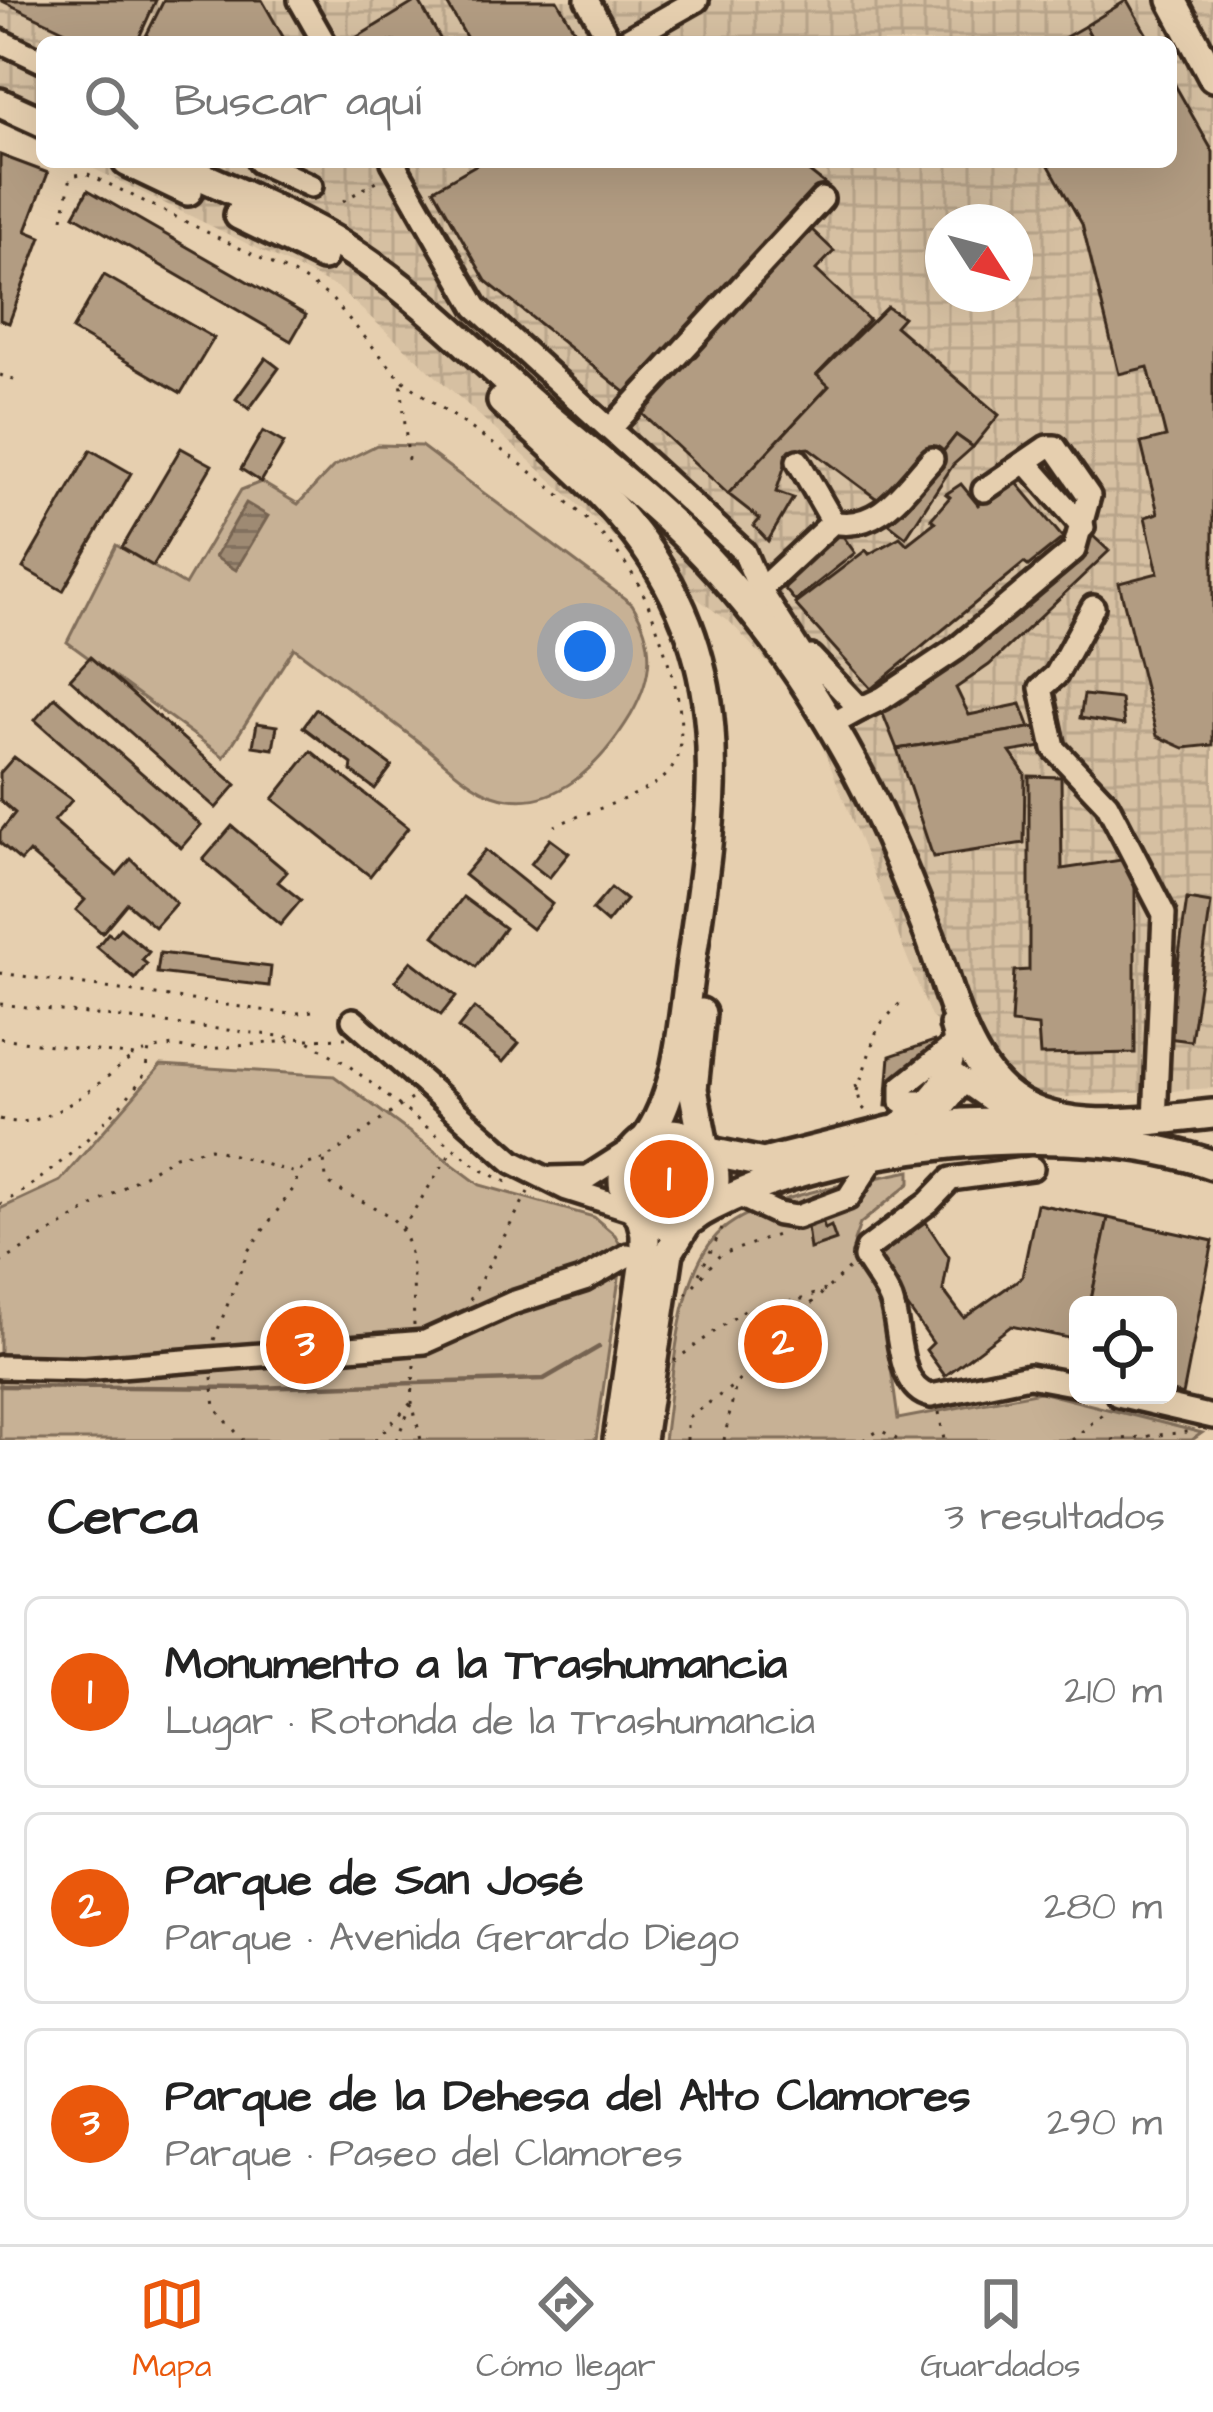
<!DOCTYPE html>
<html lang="es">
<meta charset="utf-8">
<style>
body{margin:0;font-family:"Architects Daughter",sans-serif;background:#f2f2f2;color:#222}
.controls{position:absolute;right:36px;bottom:36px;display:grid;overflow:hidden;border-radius:18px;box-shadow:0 12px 48px #0002}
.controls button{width:108px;height:108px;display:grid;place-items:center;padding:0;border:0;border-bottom:3px solid #e0e0e0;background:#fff;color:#222;font:60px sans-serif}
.compass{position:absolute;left:925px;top:204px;width:108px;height:108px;border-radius:50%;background:#fff;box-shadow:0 12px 48px #0002;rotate:126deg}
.you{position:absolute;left:585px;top:651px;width:42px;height:42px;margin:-30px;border:9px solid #fff;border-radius:50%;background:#1a73e8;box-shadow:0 0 0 18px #1a73e833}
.badge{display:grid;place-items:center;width:78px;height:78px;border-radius:50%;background:#ea580c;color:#fff;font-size:39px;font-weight:700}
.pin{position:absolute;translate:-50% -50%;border:6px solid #fff;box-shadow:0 3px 12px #0006}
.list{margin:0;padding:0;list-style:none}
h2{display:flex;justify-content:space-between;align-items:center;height:156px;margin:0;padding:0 48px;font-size:51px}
h2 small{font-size:39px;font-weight:400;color:#767676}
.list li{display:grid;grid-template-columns:78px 1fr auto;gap:36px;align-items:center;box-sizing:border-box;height:192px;margin:0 24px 24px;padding:0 24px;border:3px solid #e0e0e0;border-radius:18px}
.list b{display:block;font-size:45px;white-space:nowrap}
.list p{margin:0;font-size:39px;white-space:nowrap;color:#767676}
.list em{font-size:39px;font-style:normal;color:#767676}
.icon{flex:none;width:66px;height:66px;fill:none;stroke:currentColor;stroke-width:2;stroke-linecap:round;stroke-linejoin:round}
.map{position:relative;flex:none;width:1213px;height:1440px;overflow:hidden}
.search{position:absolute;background:#fff;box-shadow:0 12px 48px #0002;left:36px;right:36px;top:36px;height:132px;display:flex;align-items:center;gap:30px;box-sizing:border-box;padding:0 42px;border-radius:18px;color:#767676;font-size:45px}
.sheet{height:804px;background:#fff}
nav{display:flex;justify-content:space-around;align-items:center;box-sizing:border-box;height:168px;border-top:3px solid #e0e0e0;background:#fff;font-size:33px;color:#767676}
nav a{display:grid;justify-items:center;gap:6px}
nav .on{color:#ea580c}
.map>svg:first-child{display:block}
.industrial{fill:url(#industrial-grid);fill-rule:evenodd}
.park{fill:#c7b195;stroke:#816e5a;stroke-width:3}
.garden{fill:url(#garden-furrows);stroke:#816e5a;stroke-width:3}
.water{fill:url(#water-rules);stroke:#766451;stroke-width:3}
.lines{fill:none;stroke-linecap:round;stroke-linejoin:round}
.stream{stroke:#766451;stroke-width:4.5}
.building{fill:#b29c82;stroke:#3b2a1e;stroke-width:3}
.minor-casing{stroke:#3b2a1e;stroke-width:30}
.major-casing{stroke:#3b2a1e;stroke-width:36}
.path{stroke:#3b2a1e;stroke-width:3;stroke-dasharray:3 9;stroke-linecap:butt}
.minor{stroke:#e6cfaf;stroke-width:21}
.major{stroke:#e6cfaf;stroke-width:27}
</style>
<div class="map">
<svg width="1213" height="1440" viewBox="0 0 1213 1440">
<defs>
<pattern id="industrial-grid" width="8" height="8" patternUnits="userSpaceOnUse" patternTransform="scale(3)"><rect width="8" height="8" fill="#d6c0a2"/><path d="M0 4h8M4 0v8" fill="none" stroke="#b9a58b"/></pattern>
<pattern id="garden-furrows" width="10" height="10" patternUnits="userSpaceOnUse" patternTransform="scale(3)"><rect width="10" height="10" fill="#c7b195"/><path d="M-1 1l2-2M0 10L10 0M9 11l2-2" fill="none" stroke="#a39079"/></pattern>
<pattern id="water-rules" width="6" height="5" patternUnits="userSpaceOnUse" patternTransform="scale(3)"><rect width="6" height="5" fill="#9e8a73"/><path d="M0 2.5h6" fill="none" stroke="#82715e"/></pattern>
</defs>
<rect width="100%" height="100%" fill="#e6cfaf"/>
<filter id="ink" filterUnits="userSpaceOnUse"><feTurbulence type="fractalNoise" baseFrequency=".00833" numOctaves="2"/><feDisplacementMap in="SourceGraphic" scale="24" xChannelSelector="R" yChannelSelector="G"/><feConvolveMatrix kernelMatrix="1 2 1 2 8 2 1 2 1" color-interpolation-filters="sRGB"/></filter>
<g filter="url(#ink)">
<!-- industrial -->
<path class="industrial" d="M 0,0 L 1213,0 L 1213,1088 L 1038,1099 L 931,1017 L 805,703 L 731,623 L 623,545 L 338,288 L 80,162 L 1171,162 L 1171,42 L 42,42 L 42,143 L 0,123 ZM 943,222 L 1015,222 L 1015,294 L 943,294 Z"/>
<!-- park -->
<g class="park">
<path d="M 377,445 L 421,446 L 632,604 C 656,642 653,677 631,715 C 602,763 554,816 493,795 C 467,786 441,758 419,742 C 377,710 336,679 294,648 L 224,757 L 67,642 L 116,545 L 185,585 L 241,490 L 261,482 L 298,504 L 333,467 Z"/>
<polygon points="161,1065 334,1076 480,1185 594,1217 615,1235 623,1250 596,1440 0,1440 0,1209 60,1181"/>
<path d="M 910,1171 L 910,1183 L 860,1224 L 854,1241 L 881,1296 L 898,1419 L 1040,1392 L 1202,1433 L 1192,1440 L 664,1440 C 673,1383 676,1278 717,1235 C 753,1197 859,1182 910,1171 Z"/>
</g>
<!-- garden -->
<circle class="garden" cx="670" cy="1178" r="28"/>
<!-- water -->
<polygon class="water" points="246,503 268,516 236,570 215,557"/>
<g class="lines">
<!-- stream -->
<polyline class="stream" points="0,1386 253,1388 544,1379 599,1347"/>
</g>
<!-- building -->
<g class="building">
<polygon points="0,0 156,0 137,42 89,42"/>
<polygon points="164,0 262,0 286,42 143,42"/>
<polygon points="418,0 442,42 356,42 354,39"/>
<polygon points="445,0 557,0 576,33 560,42 469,42"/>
<polygon points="1127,0 1151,42 1094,42 1085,26"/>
<polygon points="1085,26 1094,42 1057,42"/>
<polygon points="1171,78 1213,152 1213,745 1184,748 1157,736 1119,583 1158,573 1145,517 1158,513 1141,443 1166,437 1148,367 1119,374 1082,224 1047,162 1171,162"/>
<polygon points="0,155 48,173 26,231 41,237 9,323 0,320"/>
<polygon points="481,162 797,162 826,185 630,396 486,281 434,189"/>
<polygon points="88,190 306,315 291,341 74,215"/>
<polygon points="811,229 834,251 816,270 869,320 817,375 829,386 728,494 635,407 785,247 790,252"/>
<polygon points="104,275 214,338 181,393 72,330"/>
<polygon points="887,307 903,317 895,326 999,415 973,447 956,435 938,458 881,502 809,448 790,450 776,492 793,498 768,541 754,526 760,519 728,494 829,386 817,375"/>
<polygon points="266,358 279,368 249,409 236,399"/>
<polygon points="263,431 284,443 261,482 241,469"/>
<polygon points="956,435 973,447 953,465 906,537 888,523"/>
<polygon points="181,448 212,465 153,566 122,548"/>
<polygon points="91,450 131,473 63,591 23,568"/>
<polygon points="1012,477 1063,538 1028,566 1024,563 871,689 795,604 866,550 869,554 900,537 907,544 935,522 931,519 950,497 946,494 961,484 978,505"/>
<polygon points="840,532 855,553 795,601 784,588 792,581 787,573"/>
<polygon points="1093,536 1109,551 989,665 956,688 969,715 1021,704 1030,728 897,749 879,704 972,646"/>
<polygon points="90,657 236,785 216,808 70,679"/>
<polygon points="1084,695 1121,699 1124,725 1080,718"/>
<polygon points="55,697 201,825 181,848 35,720"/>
<polygon points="316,709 392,766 375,789 351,771 352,764 303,727"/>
<polygon points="257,723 277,726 273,749 253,746"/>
<polygon points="1036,727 1042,747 1010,752 1025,774 1024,843 933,857 897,749"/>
<polygon points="311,751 408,828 370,876 273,799"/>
<polygon points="14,757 72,800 54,821 117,875 131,859 176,903 155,927 127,903 102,933 76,910 85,900 29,852 21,861 0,843 0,832 15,813 0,800 0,773"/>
<polygon points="1029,776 1061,777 1062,869 1121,860 1135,878 1135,1053 1040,1055 1038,1026 1011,1023 1014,971 1029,970"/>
<polygon points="232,826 287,872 278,882 301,900 280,925 203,860"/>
<polygon points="550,839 569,853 549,878 531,864"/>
<polygon points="485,850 552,904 532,929 464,875"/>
<polygon points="611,888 626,900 607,923 592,910"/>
<polygon points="463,897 505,928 476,967 434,936"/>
<polygon points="1187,899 1211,903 1191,1041 1167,1038"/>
<polygon points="120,928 149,952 142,960 147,964 135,979 97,947 108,933 113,936"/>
<polygon points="160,953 271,967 269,986 157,973"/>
<polygon points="411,961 456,996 441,1015 395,981"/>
<polygon points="474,1008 519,1043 503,1062 458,1028"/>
<polygon points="934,1041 954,1089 938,1111 886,1106 890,1056"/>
<polygon points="1037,1204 1108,1218 1090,1305 1078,1305 1078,1340 1011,1326 945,1376 926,1350 933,1343 872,1256 923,1218 949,1257 943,1290 964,1318 1022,1277"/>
<polygon points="820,1214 825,1229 831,1226 836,1240 810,1249 806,1219"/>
<polygon points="1108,1218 1213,1241 1183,1395 1168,1391 1168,1305 1090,1305"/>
</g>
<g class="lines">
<defs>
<g id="minor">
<polyline points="300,0 324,42"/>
<polyline points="587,0 610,42"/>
<polyline points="0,41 42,61"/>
<polyline points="623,42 697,0"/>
<polyline points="259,162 311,186"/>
<polyline points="393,162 476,307 744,552 760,590 814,674"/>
<polyline points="611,428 822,199"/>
<polyline points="798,461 833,522"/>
<polyline points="1026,462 1083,527"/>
<path d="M 760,590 L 833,522 C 879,532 904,489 932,459"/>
<polyline points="1093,607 1056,675 1041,688 1054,748 1107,804 1164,914 1155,1121"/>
<polyline points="811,657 860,709 840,720"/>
<polyline points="860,709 883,698 956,649 1074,550 1089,496 1055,447 1047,447 984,490"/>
<polyline points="353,1020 513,1162 567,1189 636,1211"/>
<polyline points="951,1072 1019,1120"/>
<polyline points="922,1102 902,1102 902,1087 957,1043"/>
<polyline points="926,1127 964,1081"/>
<path d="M 889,1131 C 924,1108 967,1069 951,1025"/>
<path d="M 1032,1168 L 951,1179 L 929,1202 L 867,1249 L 865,1257 C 873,1271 885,1285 891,1300 C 901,1328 896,1389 931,1396 L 1029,1376 L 1078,1385"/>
<polyline points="552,1178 588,1177 638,1145"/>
<polyline points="738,1195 778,1214 797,1217 848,1198 875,1156"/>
<polyline points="0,1367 83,1369 425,1342 512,1303 584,1280 628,1255"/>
<polyline points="1118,1395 1213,1417"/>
</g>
<g id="major">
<polyline points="1172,0 1213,77"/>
<polyline points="0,103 42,122"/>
<polyline points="127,162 188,191"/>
<path d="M 170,162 C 230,190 293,214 349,250 C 415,292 471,349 529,401 C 577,443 628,481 674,525 C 747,595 809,681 857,771 C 885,824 908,881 930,937 C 949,988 961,1053 1003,1091 C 1057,1139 1148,1120 1213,1114"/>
<polyline points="239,215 323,256"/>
<path d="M 502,401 C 544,440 589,477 626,522 C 738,656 716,797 692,956 C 682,1017 682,1089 645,1140"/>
<polyline points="701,1013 693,1089 705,1151"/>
<circle cx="669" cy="1179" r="46"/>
<polyline points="705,1151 763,1163 889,1131 963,1123 1046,1120"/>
<path d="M 695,1216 C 820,1142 1077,1115 1213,1165"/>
<polyline points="618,1440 645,1253 645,1233 640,1214"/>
<polyline points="641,1440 669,1252 688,1221"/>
</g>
</defs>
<!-- minor casing -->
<use href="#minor" class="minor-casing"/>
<!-- major casing -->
<use href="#major" class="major-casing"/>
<!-- path -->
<g class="path">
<polyline points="343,201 382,178"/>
<polyline points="63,218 71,176 86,173 303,279 330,297 400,378"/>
<polyline points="0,375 22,383"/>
<path d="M 408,460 L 401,379 C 473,432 583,497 631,572 C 651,602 661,640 672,674 C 680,700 688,747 670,771 C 653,794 584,812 555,826"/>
<polyline points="0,973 290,1014 320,1010"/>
<polyline points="0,1004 305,1039 348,1065 480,1169 513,1185"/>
<polyline points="0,1038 134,1056 147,1051"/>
<polyline points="307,1039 346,1038"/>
<polyline points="856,1085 861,1106 869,1114"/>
<polyline points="857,1091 878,1027 901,1002"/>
<path d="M 411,1099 L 324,1160 L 326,1178 L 331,1185 C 350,1197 372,1204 390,1217 C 419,1239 412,1293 414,1325"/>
<path d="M 0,1119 C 47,1135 99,1081 134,1056"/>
<path d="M 0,1204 C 41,1185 117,1116 142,1078 C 147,1069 147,1060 149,1050 L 173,1046 L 198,1050 L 298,1040"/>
<polyline points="402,1229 452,1151"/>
<polyline points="0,1263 175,1156 210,1148 295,1173"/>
<polyline points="699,1274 722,1229"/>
<polyline points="686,1294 720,1255 780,1234"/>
<polyline points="470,1300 528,1192"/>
<polyline points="214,1340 248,1251 296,1185 297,1174 308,1164 323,1160"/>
<polyline points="674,1361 746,1309 802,1299 825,1290"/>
<polyline points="414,1365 412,1402 421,1440"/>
<polyline points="212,1377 215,1408 243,1440"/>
<polyline points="939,1412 944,1440"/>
<polyline points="375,1440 411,1403"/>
<polyline points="396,1440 412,1404"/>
<polyline points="687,1440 687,1418 736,1384 770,1343 849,1268"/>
<polyline points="724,1440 735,1389"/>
<polyline points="863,1440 880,1430 898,1440"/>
<polyline points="1072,1440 1107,1410"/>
<polyline points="1112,1440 1187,1432"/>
</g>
<!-- minor -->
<use href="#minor" class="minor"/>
<!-- major -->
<use href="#major" class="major"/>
</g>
</g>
</svg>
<div class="controls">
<button><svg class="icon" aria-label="locate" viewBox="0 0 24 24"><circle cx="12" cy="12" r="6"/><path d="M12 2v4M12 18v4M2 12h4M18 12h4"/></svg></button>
</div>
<svg class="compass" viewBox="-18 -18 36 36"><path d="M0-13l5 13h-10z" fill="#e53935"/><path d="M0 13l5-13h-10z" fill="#767676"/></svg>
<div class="you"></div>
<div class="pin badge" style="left:669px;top:1179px">1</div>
<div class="pin badge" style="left:783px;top:1344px">2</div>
<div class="pin badge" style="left:305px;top:1345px">3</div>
<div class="search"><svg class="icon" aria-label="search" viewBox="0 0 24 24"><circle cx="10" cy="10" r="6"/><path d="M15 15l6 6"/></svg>Buscar aquí</div>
</div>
<section class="sheet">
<h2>Cerca<small>3 resultados</small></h2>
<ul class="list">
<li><span class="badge">1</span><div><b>Monumento a la Trashumancia</b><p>Lugar · Rotonda de la Trashumancia</p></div><em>210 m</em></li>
<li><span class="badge">2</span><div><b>Parque de San José</b><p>Parque · Avenida Gerardo Diego</p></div><em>280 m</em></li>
<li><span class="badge">3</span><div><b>Parque de la Dehesa del Alto Clamores</b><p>Parque · Paseo del Clamores</p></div><em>290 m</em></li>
</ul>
</section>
<nav>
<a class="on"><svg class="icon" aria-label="map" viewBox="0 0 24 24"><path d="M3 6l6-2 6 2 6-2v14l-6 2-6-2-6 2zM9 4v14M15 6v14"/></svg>Mapa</a>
<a><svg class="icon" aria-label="directions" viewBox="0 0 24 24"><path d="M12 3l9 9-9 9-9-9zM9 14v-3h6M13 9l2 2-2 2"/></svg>Cómo llegar</a>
<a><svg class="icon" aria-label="saved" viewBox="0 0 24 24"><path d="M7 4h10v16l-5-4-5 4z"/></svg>Guardados</a>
</nav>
